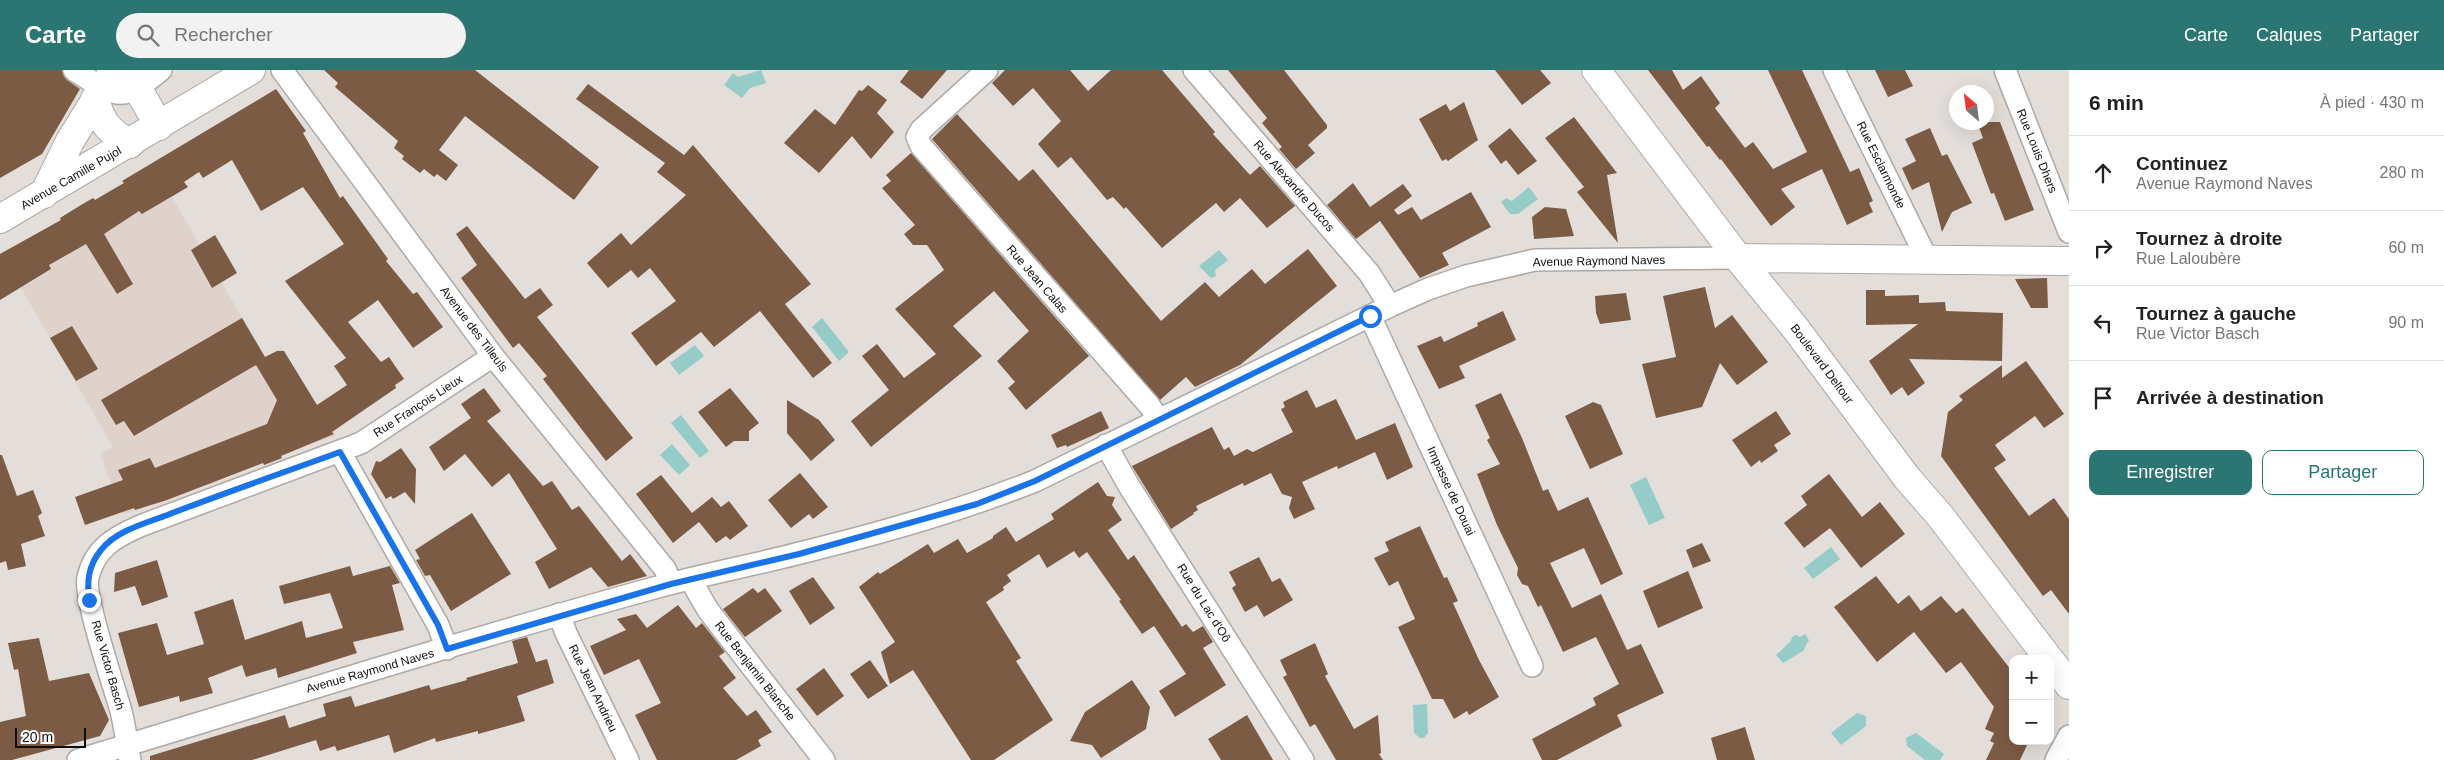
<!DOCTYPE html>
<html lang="fr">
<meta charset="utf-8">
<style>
body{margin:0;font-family:Arial,sans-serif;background:#f2f2f2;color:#222}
.controls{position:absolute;right:15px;bottom:15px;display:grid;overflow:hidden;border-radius:10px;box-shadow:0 5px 20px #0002}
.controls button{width:45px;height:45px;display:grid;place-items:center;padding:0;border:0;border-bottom:1px solid #e0e0e0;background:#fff;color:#222;font:25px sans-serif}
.compass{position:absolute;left:1949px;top:15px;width:45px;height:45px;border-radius:50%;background:#fff;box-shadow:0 5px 20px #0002;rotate:332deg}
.scale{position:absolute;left:15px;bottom:12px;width:71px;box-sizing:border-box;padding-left:5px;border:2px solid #100e0d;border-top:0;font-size:14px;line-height:18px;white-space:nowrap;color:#100e0d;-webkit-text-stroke:4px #fff;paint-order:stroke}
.stop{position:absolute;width:15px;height:15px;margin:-11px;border:4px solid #1a73e8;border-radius:50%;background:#fff}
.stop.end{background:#1a73e8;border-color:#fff;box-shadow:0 1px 5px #0008}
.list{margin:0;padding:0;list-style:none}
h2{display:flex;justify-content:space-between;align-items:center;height:65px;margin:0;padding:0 20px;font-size:21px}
h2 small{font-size:16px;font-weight:400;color:#767676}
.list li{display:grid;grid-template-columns:32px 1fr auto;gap:15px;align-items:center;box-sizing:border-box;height:75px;padding:0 20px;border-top:1px solid #e0e0e0}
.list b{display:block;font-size:19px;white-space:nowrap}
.list p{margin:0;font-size:16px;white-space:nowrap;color:#767676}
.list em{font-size:16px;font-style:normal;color:#767676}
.actions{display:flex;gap:10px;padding:15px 20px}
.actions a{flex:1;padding:11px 0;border:1px solid #2b7572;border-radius:10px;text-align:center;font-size:18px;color:#2b7572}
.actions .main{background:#2b7572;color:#fff}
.icon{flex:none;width:28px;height:28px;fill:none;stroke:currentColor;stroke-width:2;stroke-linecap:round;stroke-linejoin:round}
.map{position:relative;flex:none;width:2069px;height:690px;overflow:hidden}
header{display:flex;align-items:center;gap:30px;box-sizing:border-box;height:70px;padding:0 25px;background:#2b7572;color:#fff}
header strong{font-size:24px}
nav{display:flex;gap:28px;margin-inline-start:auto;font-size:18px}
.search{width:350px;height:45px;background:#f2f2f2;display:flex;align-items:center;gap:12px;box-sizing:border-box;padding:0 18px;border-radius:28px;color:#767676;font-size:19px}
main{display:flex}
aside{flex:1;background:#fff}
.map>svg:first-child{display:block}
.built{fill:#dfd2ca}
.water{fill:#96ccc8}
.building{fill:#7c5b44}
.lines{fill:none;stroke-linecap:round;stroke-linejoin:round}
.minor-casing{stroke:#aea9a5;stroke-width:24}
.tertiary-casing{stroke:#aea9a5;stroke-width:30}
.secondary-casing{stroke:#aea9a5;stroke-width:30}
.primary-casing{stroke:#aea9a5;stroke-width:30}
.minor{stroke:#fff;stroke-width:21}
.tertiary{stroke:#fff;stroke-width:28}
.secondary{stroke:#fff;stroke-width:28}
.primary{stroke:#fff;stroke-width:28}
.route{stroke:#1a73e8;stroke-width:6}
.labels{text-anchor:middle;stroke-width:4;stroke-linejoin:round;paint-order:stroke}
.street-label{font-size:12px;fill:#100e0d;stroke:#fff}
</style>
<header>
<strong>Carte</strong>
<div class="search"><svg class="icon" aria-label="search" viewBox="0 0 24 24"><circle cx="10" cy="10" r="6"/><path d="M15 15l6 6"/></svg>Rechercher</div>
<nav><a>Carte</a><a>Calques</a><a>Partager</a></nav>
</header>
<main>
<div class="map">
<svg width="2069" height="690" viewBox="0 0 2069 690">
<rect width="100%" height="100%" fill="#e3deda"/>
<!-- built -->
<polygon class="built" points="124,113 142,144 172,127 265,287 282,278 335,366 292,380 281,386 282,388 264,395 263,393 250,397 220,408 221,410 209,415 208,412 167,430 123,444 100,384 113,377 21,218 51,200 32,167 60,150 60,148"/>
<!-- water -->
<g class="water">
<polygon points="761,0 766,13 750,18 742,28 724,15 733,3 738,7"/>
<polygon points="1529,117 1538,129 1518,144 1510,144 1501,132 1506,128 1512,131"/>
<polygon points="1219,180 1228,190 1215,200 1216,206 1211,208 1199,196"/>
<polygon points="822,248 849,282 839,291 812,257"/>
<polygon points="695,275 704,286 679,305 670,293"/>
<polygon points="681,345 709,381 700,388 671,353"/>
<polygon points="672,374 690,395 679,405 660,385"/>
<polygon points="1646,407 1665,448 1649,455 1630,415"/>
<polygon points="1831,477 1840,489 1813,509 1804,498"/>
<polygon points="1805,564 1809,570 1803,581 1783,593 1776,585 1790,572 1793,566 1797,565 1800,567"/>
<polygon points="1427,634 1428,663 1424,668 1420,668 1414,663 1413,635"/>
<polygon points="1857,643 1866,646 1866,656 1841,675 1831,663"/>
<polygon points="1916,663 1944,684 1940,690 1925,690 1907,676 1906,668"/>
</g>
<!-- building -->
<g class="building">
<polygon points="0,0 62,0 67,10 80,19 42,84 0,108"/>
<polygon points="324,0 475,0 599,97 574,130 465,46 439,80 458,95 446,111 437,104 434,107 424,99 420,103 402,89 404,86 394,78 398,71 335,17 338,13"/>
<polygon points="909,0 947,0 922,29 900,12"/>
<polygon points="1005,0 1070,0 1088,21 1111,0 1162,0 1215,62 1213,64 1250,105 1260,96 1295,136 1267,158 1240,128 1224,142 1216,133 1162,178 1126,137 1124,139 1113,127 1107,130 1071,87 1058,98 1038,74 1061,51 1033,18 1013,36 992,13"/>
<polygon points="1228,0 1284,0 1327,55 1327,58 1308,75 1315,83 1296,99 1279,79 1282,77 1262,53 1267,48"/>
<polygon points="1495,0 1540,0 1551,13 1522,35"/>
<polygon points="1648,0 1672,0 1683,20 1701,6 1720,33 1715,38 1745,78 1753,72 1773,99 1807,82 1768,0 1802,0 1850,102 1859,98 1873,131 1869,133 1873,142 1847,155 1822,99 1781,119 1795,137 1771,156 1721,89 1720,90 1709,76 1707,77"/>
<polygon points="1875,0 1905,0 1913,16 1888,27"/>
<polygon points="588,14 684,85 693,75 811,214 785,234 832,293 813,308 760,241 714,277 701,262 656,296 631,263 676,231 650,198 638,208 631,200 608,218 587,193 621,163 631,175 686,125 657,102 665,93 576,29"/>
<polygon points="868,15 887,30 877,43 894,62 871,89 852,66 819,103 784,73 815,39 835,55 859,20 862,21"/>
<polygon points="276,19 306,61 303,63 340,128 343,126 388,189 386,191 413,224 417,222 443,257 413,278 378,230 348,252 381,292 389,287 404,309 395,315 396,318 332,362 334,364 281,386 282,388 264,395 263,393 167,430 135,440 134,438 85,455 75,427 123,410 118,400 150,388 155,398 267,354 277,330 256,295 134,366 124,351 116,355 101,330 242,248 265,287 277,281 284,281 317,335 347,315 334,296 346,288 285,211 344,174 303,117 261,141 232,90 203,108 199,102 184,112 188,117 142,144 139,141 104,164 133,214 117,224 86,174 49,195 51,199 0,230 0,184 61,150 60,148 81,135 93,128 95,130 124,113 122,111"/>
<polygon points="1464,32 1478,70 1448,91 1446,89 1442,91 1419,49 1446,34 1450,41"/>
<polygon points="957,44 1019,111 1033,99 1161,251 1205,212 1219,227 1252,199 1265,214 1308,179 1337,216 1240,295 1195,317 1186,307 1160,330 932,69"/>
<polygon points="1574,47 1617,103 1607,105 1618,173 1577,122 1584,117 1545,68"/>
<polygon points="1977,52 2000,52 2034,140 2005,151 1994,123 1991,124 1972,73 1983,68"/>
<polygon points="1510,58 1537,91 1518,105 1506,90 1501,94 1488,76"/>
<polygon points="1930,58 1942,86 1947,84 1972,133 1952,142 1942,162 1929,112 1912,120 1902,98 1916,91 1905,69"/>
<polygon points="911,83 1089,286 1026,340 1008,318 1015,312 997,291 1029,261 994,221 953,256 982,286 871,377 851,351 889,320 862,286 877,274 904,308 936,284 895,239 944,200 927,175 913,175 904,164 915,155 882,118 891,111 886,105"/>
<polygon points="1353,113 1370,137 1403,114 1412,126 1394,140 1398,145 1412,137 1421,150 1471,122 1491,157 1442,183 1449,195 1420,208 1380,151 1356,169 1327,135"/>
<polygon points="1545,137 1566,139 1574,166 1534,169 1532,147"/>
<polygon points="467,156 525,229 540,218 553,235 537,247 633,368 606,391 543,309 547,306 519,273 513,278 461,208 477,195 456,164"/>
<polygon points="215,165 237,203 212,218 191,180"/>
<polygon points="2047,208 2048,238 2031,238 2015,209"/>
<polygon points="1705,217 1715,258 1732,245 1768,292 1737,315 1720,293 1702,337 1656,348 1642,294 1676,287 1663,226"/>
<polygon points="1866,220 1885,220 1885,226 1919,225 1919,233 1945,232 1946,241 2003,243 2002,291 1909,289 1925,313 1908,326 1902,317 1891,325 1869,291 1918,254 1866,255"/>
<polygon points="1626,223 1631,250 1600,254 1596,243 1595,226"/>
<polygon points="1503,241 1516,270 1459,296 1465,308 1439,319 1417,276 1441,266 1444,272 1478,256 1477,253"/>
<polygon points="72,256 98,299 76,311 50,268"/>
<polygon points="2026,291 2064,344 2044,358 2035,346 1995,375 2006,390 1994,398 2029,446 2054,428 2069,449 2069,544 2051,520 2043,526 1941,386 1948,342 1963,330 1959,326 2002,295 2002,308"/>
<polygon points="484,318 501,341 487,351 543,416 552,411 572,440 579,436 622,491 630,484 647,506 608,517 591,497 549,519 535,492 557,479 509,403 492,417 465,384 444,401 429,377 471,348 461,334"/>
<polygon points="730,318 759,353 749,361 749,371 734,371 726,377 698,342"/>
<polygon points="1307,320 1316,338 1336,329 1356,370 1395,353 1413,397 1387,410 1375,382 1338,399 1337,396 1302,412 1315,439 1294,449 1289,438 1292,427 1282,424 1271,403 1244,416 1243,413 1196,436 1198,440 1193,443 1194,444 1171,459 1132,396 1212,357 1224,380 1229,377 1234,386 1247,379 1253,382 1293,362 1281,339 1285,337 1283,332"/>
<polygon points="1501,323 1522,368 1543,421 1548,419 1558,441 1588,427 1623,504 1601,515 1584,478 1550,493 1572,538 1601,524 1627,580 1641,574 1664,623 1617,645 1622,656 1557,690 1542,690 1532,669 1596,635 1593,628 1619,614 1596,567 1563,582 1541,535 1538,537 1528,516 1522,514 1517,505 1518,498 1497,455 1477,404 1500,394 1487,370 1490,368 1475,335"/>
<polygon points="787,330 819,350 835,370 811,391 787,363"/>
<polygon points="1593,332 1601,335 1623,384 1590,399 1565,346"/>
<polygon points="1101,341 1109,358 1067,377 1066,375 1057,378 1051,365"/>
<polygon points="1776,341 1791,364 1774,375 1778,381 1761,393 1760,390 1751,397 1732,370"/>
<polygon points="401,378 416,399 415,434 405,422 393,429 391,426 386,429 371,404 376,391 380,392"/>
<polygon points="0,385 2,385 17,426 33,420 42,443 38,446 45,466 21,474 26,496 8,500 6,491 0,493"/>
<polygon points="800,403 828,437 813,449 809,444 791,458 768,430"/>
<polygon points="1829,404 1862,447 1880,432 1905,464 1861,498 1830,458 1804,478 1784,453 1807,435 1801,426"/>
<polygon points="661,405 692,443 712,427 721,437 729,431 748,456 730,470 726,466 716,473 699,452 673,473 636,424"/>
<polygon points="1098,412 1107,426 1115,427 1112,435 1122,450 1108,460 1128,490 1134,485 1182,557 1186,554 1193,562 1203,556 1213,572 1203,578 1226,615 1175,647 1159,621 1186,604 1154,556 1142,564 1119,531 1121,530 1087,482 1079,488 1074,481 1047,498 1039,484 1007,505 1011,511 1003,517 1004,520 986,532 1021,588 1016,591 1053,650 994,690 971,690 913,600 890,614 881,582 895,572 859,517 878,502 880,504 928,474 934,483 958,469 967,483 993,468 993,466 1006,457 1016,472 1054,449 1051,444"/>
<polygon points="472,443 511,504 451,541 430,505 425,506 416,490 420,489 415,480"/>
<polygon points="1420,456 1444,508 1447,507 1458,531 1453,533 1479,590 1499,627 1469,645 1467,641 1454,649 1443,629 1432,629 1398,557 1415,549 1398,511 1389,516 1374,488 1389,481 1385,472"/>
<polygon points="1702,473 1711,491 1693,498 1686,480"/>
<polygon points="1259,487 1272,512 1280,508 1293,530 1264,547 1257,535 1245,542 1232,518 1236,515 1229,502"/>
<polygon points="157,490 168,527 142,536 135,516 114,522 115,503"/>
<polygon points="350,496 353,506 390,496 400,513 392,515 404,560 353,572 357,583 278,608 276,598 246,607 242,595 208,608 213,623 180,632 179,626 139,637 118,563 157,553 167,585 204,574 194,542 233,529 245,570 302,551 306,568 343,558 330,523 284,534 279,516"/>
<polygon points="1688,501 1703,538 1658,558 1643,521"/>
<polygon points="1876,506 1898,534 1909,525 1921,541 1941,526 1956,543 1963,538 2011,600 2013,595 2013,671 2029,671 2020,690 1986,690 1994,673 1990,671 1994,663 1985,659 1994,637 1961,592 1946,603 1914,562 1877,592 1834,537"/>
<polygon points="813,507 835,538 810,555 789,521"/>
<polygon points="753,518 758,523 765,518 782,541 745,567 723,539"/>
<polygon points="678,535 696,558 702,553 725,582 719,586 736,608 723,618 747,646 756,640 772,662 758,670 761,676 736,690 657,690 635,645 661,633 639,589 604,605 590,576 626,560 617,549 636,544 647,558"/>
<polygon points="527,567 536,592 547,589 554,613 517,626 525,651 478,664 478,661 436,672 435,668 394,683 389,665 337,681 335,676 320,681 316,670 252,690 150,690 150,686 285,645 289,658 326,646 323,634 351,626 355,637 429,615 431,620 467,610 466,608 518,593 512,571"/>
<polygon points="39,568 49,611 89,603 109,650 100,666 12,690 0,690 0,652 26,646 18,599 14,600 8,573"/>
<polygon points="1315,573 1328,604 1325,606 1354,659 1378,645 1381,683 1379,684 1383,690 1336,690 1315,654 1310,657 1283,607 1287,605 1280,590"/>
<polygon points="870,590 888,616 868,629 850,604"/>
<polygon points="824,598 844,626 817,646 796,619"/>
<polygon points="1132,610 1150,637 1146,659 1101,688 1092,675 1070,671 1085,642"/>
<polygon points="1247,645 1273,690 1221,690 1208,669"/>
<polygon points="1745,657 1755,690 1717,690 1711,668"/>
</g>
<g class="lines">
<defs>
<g id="minor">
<path d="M 74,0 C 117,27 119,35 161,0"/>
<polyline points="282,0 493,286 665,499 671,513"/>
<polyline points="987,0 921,60 917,67 921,76 1149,335 1159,350"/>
<polyline points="1194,0 1369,203 1390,236"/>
<polyline points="1834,0 1928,191"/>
<polyline points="2005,0 2069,162"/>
<polyline points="1370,246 1532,596"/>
<polyline points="1106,375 1129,416 1303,690"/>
<polyline points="340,382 438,555 447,579"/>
<polyline points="690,509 708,540 824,690"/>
<polyline points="559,544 566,563 628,690"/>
<path d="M 78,690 C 270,632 461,571 654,518 C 701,505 749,496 796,484 C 877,464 957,442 1035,411 L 1390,236 L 1428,219 L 1466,206 L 1535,190 L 1738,188"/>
<path d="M 130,690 C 127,674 125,657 121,641 C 114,616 83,526 88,507 C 95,478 115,467 140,456 L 361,373 L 493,286"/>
<polyline points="2056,690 2069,666"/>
</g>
<g id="tertiary">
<polyline points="1596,0 1738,188 1796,259 1907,408 1941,447 2049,589"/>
<polyline points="1738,188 2069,191"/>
<polyline points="2050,590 2069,615"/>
</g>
<g id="secondary">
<polyline points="131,0 138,19 159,56"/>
<path d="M 95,29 C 101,53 109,61 130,74"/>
<polyline points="44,124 70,71 114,0"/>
</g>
<polyline id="primary" points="0,149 251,0"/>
</defs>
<!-- minor casing -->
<use href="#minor" class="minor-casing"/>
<!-- tertiary casing -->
<use href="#tertiary" class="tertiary-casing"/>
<!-- secondary casing -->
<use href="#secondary" class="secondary-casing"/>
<!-- primary casing -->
<use href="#primary" class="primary-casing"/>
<!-- minor -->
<use href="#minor" class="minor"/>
<!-- tertiary -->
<use href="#tertiary" class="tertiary"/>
<!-- secondary -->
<use href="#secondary" class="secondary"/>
<!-- primary -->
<use href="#primary" class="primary"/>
</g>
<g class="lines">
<!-- route -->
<path class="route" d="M 89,530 C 87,511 88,496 101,480 C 117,459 151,452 175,442 C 230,421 285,402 340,382 L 438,555 L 447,579 L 671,514 L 799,484 L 977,434 L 1035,411 L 1370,246"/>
</g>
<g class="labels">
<!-- street labels -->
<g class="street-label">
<text transform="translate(2037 81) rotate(68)" y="4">Rue Louis Dhers</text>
<text transform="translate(1881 95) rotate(64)" y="4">Rue Esclarmonde</text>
<text transform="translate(71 108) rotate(-30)" y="4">Avenue Camille Pujol</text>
<text transform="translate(1294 116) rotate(49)" y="4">Rue Alexandre Ducos</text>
<text transform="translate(1599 191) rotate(-1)" y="4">Avenue Raymond Naves</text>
<text transform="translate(1037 209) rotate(49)" y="4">Rue Jean Calas</text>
<text transform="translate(474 259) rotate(53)" y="4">Avenue des Tilleuls</text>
<text transform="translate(1822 294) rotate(53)" y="4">Boulevard Deltour</text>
<text transform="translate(418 336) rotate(-33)" y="4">Rue François Lieux</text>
<text transform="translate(1451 421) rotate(65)" y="4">Impasse de Douai</text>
<text transform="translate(1204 533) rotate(58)" y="4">Rue du Lac d'Oô</text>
<text transform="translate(108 595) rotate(74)" y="4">Rue Victor Basch</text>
<text transform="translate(370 601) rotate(-16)" y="4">Avenue Raymond Naves</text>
<text transform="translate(755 601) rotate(52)" y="4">Rue Benjamin Blanche</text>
<text transform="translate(593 618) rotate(64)" y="4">Rue Jean Andrieu</text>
</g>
</g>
</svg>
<div class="controls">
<button>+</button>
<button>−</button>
</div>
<svg class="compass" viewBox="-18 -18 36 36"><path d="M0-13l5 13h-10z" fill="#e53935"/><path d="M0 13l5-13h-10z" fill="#767676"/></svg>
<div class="scale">20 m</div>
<div class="stop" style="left:1370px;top:246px"></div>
<div class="stop end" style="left:89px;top:530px"></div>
</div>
<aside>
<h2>6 min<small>À pied · 430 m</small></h2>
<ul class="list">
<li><svg class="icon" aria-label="ahead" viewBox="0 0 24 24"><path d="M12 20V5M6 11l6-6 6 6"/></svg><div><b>Continuez</b><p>Avenue Raymond Naves</p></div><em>280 m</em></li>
<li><svg class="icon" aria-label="right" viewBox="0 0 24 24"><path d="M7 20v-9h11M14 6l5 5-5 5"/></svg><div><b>Tournez à droite</b><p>Rue Laloubère</p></div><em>60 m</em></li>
<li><svg class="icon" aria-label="left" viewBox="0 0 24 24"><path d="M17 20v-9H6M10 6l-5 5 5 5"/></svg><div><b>Tournez à gauche</b><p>Rue Victor Basch</p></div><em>90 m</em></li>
<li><svg class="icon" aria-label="arrive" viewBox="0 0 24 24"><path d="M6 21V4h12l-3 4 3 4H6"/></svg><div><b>Arrivée à destination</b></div></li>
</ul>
<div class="actions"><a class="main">Enregistrer</a><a>Partager</a></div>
</aside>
</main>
